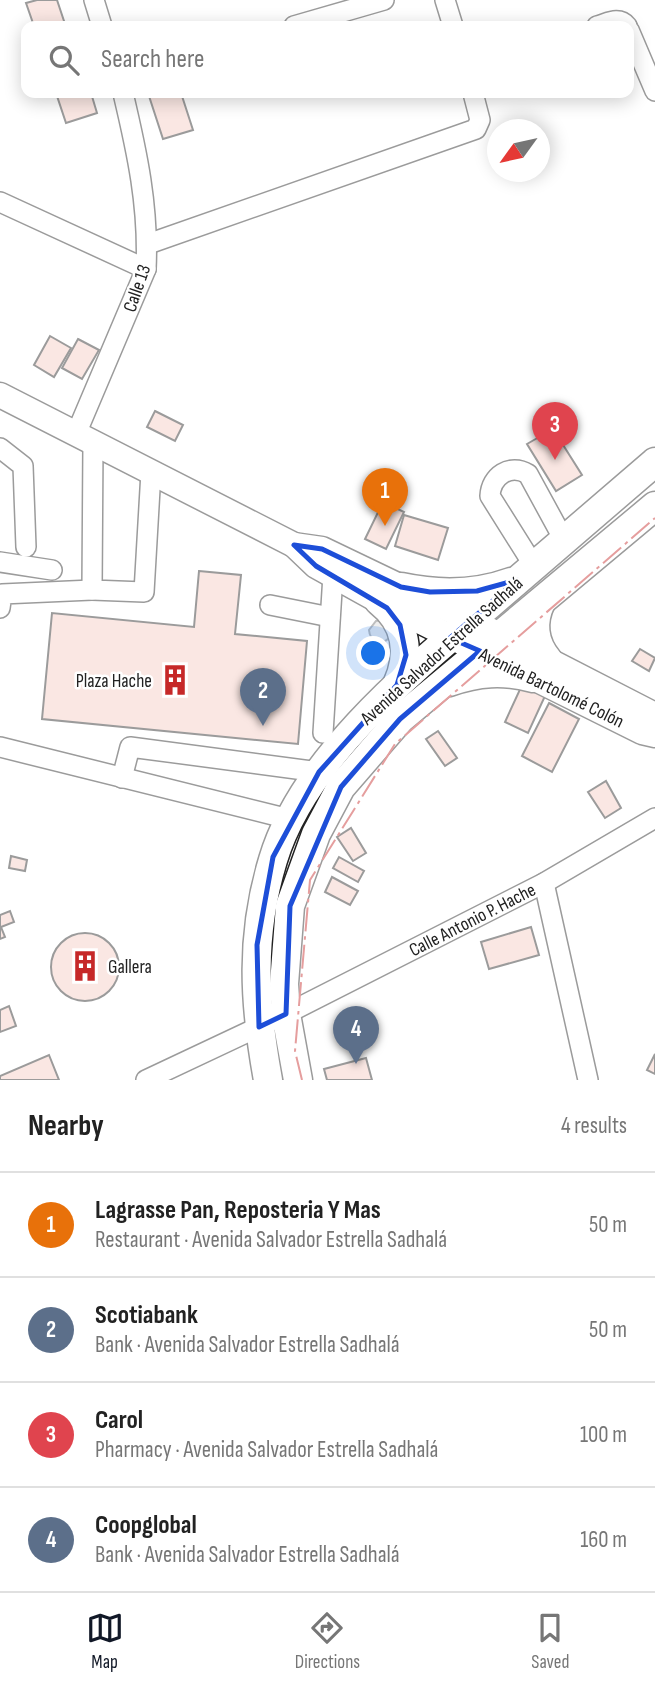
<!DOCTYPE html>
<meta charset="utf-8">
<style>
body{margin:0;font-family:"Sofia Sans Condensed",sans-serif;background:#f2f2f2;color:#222}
.compass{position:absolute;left:487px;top:119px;width:63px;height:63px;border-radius:50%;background:#fff;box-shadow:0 4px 18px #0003;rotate:237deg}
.you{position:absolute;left:374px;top:654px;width:24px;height:24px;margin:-18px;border:5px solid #fff;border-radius:50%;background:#1a73e8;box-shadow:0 0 0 10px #1a73e833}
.badge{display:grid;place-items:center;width:46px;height:46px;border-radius:50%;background:#111827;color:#fff;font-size:23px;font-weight:700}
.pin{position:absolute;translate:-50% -58px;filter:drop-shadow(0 2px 4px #0008)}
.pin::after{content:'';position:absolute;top:37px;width:24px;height:21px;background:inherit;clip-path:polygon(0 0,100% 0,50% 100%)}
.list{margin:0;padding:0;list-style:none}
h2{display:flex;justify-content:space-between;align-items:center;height:91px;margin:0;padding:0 28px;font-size:30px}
h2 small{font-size:23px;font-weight:400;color:#767676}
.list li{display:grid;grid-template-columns:46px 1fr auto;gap:21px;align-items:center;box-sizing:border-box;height:105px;padding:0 28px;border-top:2px solid #e0e0e0}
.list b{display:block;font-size:26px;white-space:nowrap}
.list p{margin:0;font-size:23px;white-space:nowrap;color:#767676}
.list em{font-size:23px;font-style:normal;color:#767676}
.icon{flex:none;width:38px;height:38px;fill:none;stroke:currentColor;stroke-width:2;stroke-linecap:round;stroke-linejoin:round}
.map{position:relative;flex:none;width:655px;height:1080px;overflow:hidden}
.search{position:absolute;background:#fff;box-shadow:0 4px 18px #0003;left:21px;right:21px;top:21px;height:77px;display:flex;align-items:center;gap:18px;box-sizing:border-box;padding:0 24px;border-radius:14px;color:#767676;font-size:26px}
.sheet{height:511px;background:#fff}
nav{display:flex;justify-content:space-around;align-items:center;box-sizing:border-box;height:98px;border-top:2px solid #e0e0e0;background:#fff;font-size:19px;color:#767676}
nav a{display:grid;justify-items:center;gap:4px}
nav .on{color:#111827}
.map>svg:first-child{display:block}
.water{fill:#d9d9d9;stroke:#6f6f6f;stroke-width:2}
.building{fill:#f3c9c0;stroke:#222;stroke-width:2}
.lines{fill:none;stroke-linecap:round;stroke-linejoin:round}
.minor-casing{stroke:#222;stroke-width:22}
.major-casing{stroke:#222;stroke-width:27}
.highway-casing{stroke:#222;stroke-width:31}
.minor{stroke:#fff;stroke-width:19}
.major{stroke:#fff;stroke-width:24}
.highway{stroke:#fff;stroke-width:28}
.power{stroke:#c62828;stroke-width:2;stroke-dasharray:24 5 3.5 5;stroke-linecap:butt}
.marked{fill:none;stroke:#1d4ed8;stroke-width:5;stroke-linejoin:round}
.labels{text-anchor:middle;stroke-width:5;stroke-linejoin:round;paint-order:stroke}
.street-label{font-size:19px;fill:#222;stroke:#fff}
.poi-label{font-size:19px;fill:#222;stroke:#fff;text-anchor:end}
</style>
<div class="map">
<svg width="655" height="1080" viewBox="0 0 655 1080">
<rect width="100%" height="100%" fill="#fff"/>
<!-- water -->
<path class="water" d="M 383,620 L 389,638 C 381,646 370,642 369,630 L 376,621 Z"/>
<!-- building -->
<g class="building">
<polygon points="37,0 57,0 65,24 34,26 26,3"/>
<polygon points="56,93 91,93 97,113 66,123"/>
<polygon points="161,93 181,93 193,130 163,139 149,96"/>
<polygon points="50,336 71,348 54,377 34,365"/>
<polygon points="78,339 99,350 82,379 62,368"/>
<polygon points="155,411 183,425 175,441 147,427"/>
<polygon points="553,429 582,475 556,491 527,444"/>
<polygon points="383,502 404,512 386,549 365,539"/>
<polygon points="404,515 448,528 438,560 395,546"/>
<polygon points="199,571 241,575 235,634 307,641 298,744 42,719 52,613 194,627"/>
<polygon points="640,649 655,658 649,671 632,661"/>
<polygon points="522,685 545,696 528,733 505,722"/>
<polygon points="549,703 579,719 552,772 522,756"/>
<polygon points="438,731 457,758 445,766 426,739"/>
<polygon points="606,781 621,808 605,818 588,792"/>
<polygon points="351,828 366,853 353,861 337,837"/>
<polygon points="11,856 27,860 25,871 9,868"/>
<polygon points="339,857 364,871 358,882 333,868"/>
<polygon points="332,877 358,891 350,905 325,892"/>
<polygon points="10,911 14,922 1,927 5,937 0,939 0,915"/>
<polygon points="531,927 539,955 489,969 481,942"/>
<circle cx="85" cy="967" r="34"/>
<polygon points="9,1006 16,1026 0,1032 0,1010"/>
<polygon points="655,1054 655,1074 647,1070"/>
<polygon points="49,1055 59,1080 0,1080 0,1076"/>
<polygon points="366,1058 372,1080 327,1080 324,1069"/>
</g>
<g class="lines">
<defs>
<g id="minor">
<polyline points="94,0 102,26"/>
<polyline points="445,0 453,26"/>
<polyline points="294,26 384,0"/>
<path d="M 597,26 C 608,23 619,16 627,26"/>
<polyline points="629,30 655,91"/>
<polyline points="0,202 146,269"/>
<polyline points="148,244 476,129 480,120 473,93"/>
<path d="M 76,434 L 146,269 C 149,207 137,152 123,93"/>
<polyline points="93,443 92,590 144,592 151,472"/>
<polyline points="0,448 23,466 26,547"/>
<polyline points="0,562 52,570"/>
<path d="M 534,566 L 490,496 C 491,476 510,463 528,474 L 564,540"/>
<polyline points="270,605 330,617"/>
<polyline points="0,608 2,594 92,590"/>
<polyline points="323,733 333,575"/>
<polyline points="0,747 289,819"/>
<polyline points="122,778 130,747 319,772"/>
<polyline points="544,883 588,1080"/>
<polyline points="146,1080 286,1014 544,883 655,818"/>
</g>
<g id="major">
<polyline points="0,395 294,545 316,566 379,601 642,732 655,735"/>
<polyline points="294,545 322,549 470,620 651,713 655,718"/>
</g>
<g id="highway">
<path d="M 401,587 C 438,595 475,595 511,582"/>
<path d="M 379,601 C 407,623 411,654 397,685"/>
<path d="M 541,602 C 531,623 534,643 548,660"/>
<path d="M 449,682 C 478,672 503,670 533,678"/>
<path d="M 268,1080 C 254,1003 250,936 273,860 C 303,759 412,670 490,604 C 545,556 600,509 655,462"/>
<polyline points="298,1080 286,1014 284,984 290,906 316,834 341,787 400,719 655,506"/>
</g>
</defs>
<!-- minor casing -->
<use href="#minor" class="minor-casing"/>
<!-- major casing -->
<use href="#major" class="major-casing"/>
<!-- highway casing -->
<use href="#highway" class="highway-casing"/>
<!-- minor -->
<use href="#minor" class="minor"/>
<!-- major -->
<use href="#major" class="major"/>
<!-- highway -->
<use href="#highway" class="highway"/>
<!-- power -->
<polyline class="power" points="302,1080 295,1051 310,880 395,744 655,518"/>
</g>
<!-- marked area -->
<path d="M0 0H655V1080H0ZM 294,545 L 322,549 L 401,587 L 430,592 L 477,591 L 517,580 L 450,638 L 480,651 L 400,719 L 341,787 L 290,906 L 286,1014 L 259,1027 L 257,945 L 273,857 L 319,772 L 397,685 L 406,655 L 400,625 L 387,608 L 316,566 Z" fill="#fff" fill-opacity=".55" fill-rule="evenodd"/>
<path class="marked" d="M 294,545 L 322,549 L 401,587 L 430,592 L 477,591 L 517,580 L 450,638 L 480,651 L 400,719 L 341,787 L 290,906 L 286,1014 L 259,1027 L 257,945 L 273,857 L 319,772 L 397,685 L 406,655 L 400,625 L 387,608 L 316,566 Z"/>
<!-- icons -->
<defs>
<symbol id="building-bare" viewBox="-9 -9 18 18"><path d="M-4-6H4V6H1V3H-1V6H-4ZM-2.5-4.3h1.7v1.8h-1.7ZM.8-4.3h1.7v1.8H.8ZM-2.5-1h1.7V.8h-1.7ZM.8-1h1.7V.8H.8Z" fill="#c62828" stroke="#fff" stroke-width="2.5" paint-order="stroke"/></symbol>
</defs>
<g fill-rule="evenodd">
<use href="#building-bare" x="153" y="658" width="44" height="44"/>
<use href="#building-bare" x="63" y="944" width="44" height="44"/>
</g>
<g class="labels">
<!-- street labels -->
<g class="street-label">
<text transform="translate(136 288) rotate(-71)" y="7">Calle 13</text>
<text transform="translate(441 650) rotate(-42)" y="7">Avenida Salvador Estrella Sadhalá</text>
<text transform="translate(552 687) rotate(26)" y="7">Avenida Bartolomé Colón</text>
<text transform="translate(472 919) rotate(-27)" y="7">Calle Antonio P. Hache</text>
</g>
<!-- poi labels -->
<g class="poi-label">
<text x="152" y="687">Plaza Hache</text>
<text x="108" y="973" text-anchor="start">Gallera</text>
</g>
</g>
</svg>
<svg class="compass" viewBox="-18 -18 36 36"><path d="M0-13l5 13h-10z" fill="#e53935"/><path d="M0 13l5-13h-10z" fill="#767676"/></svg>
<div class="you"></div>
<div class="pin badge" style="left:385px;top:526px;background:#e8710a">1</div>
<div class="pin badge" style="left:263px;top:726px;background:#5c6f8a">2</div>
<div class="pin badge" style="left:555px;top:460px;background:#e0444e">3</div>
<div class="pin badge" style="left:356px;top:1064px;background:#5c6f8a">4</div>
<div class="search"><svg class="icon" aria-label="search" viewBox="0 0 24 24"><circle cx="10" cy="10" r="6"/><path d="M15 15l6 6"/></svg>Search here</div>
</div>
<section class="sheet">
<h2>Nearby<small>4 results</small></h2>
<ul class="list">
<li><span class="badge" style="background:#e8710a">1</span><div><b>Lagrasse Pan, Reposteria Y Mas</b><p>Restaurant · Avenida Salvador Estrella Sadhalá</p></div><em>50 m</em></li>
<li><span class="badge" style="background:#5c6f8a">2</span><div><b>Scotiabank</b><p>Bank · Avenida Salvador Estrella Sadhalá</p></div><em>50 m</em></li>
<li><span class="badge" style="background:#e0444e">3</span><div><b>Carol</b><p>Pharmacy · Avenida Salvador Estrella Sadhalá</p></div><em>100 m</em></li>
<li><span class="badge" style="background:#5c6f8a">4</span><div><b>Coopglobal</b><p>Bank · Avenida Salvador Estrella Sadhalá</p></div><em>160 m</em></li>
</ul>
</section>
<nav>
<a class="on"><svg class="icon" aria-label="map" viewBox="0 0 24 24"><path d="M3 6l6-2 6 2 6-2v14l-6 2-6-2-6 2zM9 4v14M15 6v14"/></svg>Map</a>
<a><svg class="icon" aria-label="directions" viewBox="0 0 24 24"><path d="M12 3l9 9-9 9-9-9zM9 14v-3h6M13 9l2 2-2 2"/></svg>Directions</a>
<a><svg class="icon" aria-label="saved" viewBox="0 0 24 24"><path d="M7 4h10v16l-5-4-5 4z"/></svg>Saved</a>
</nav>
